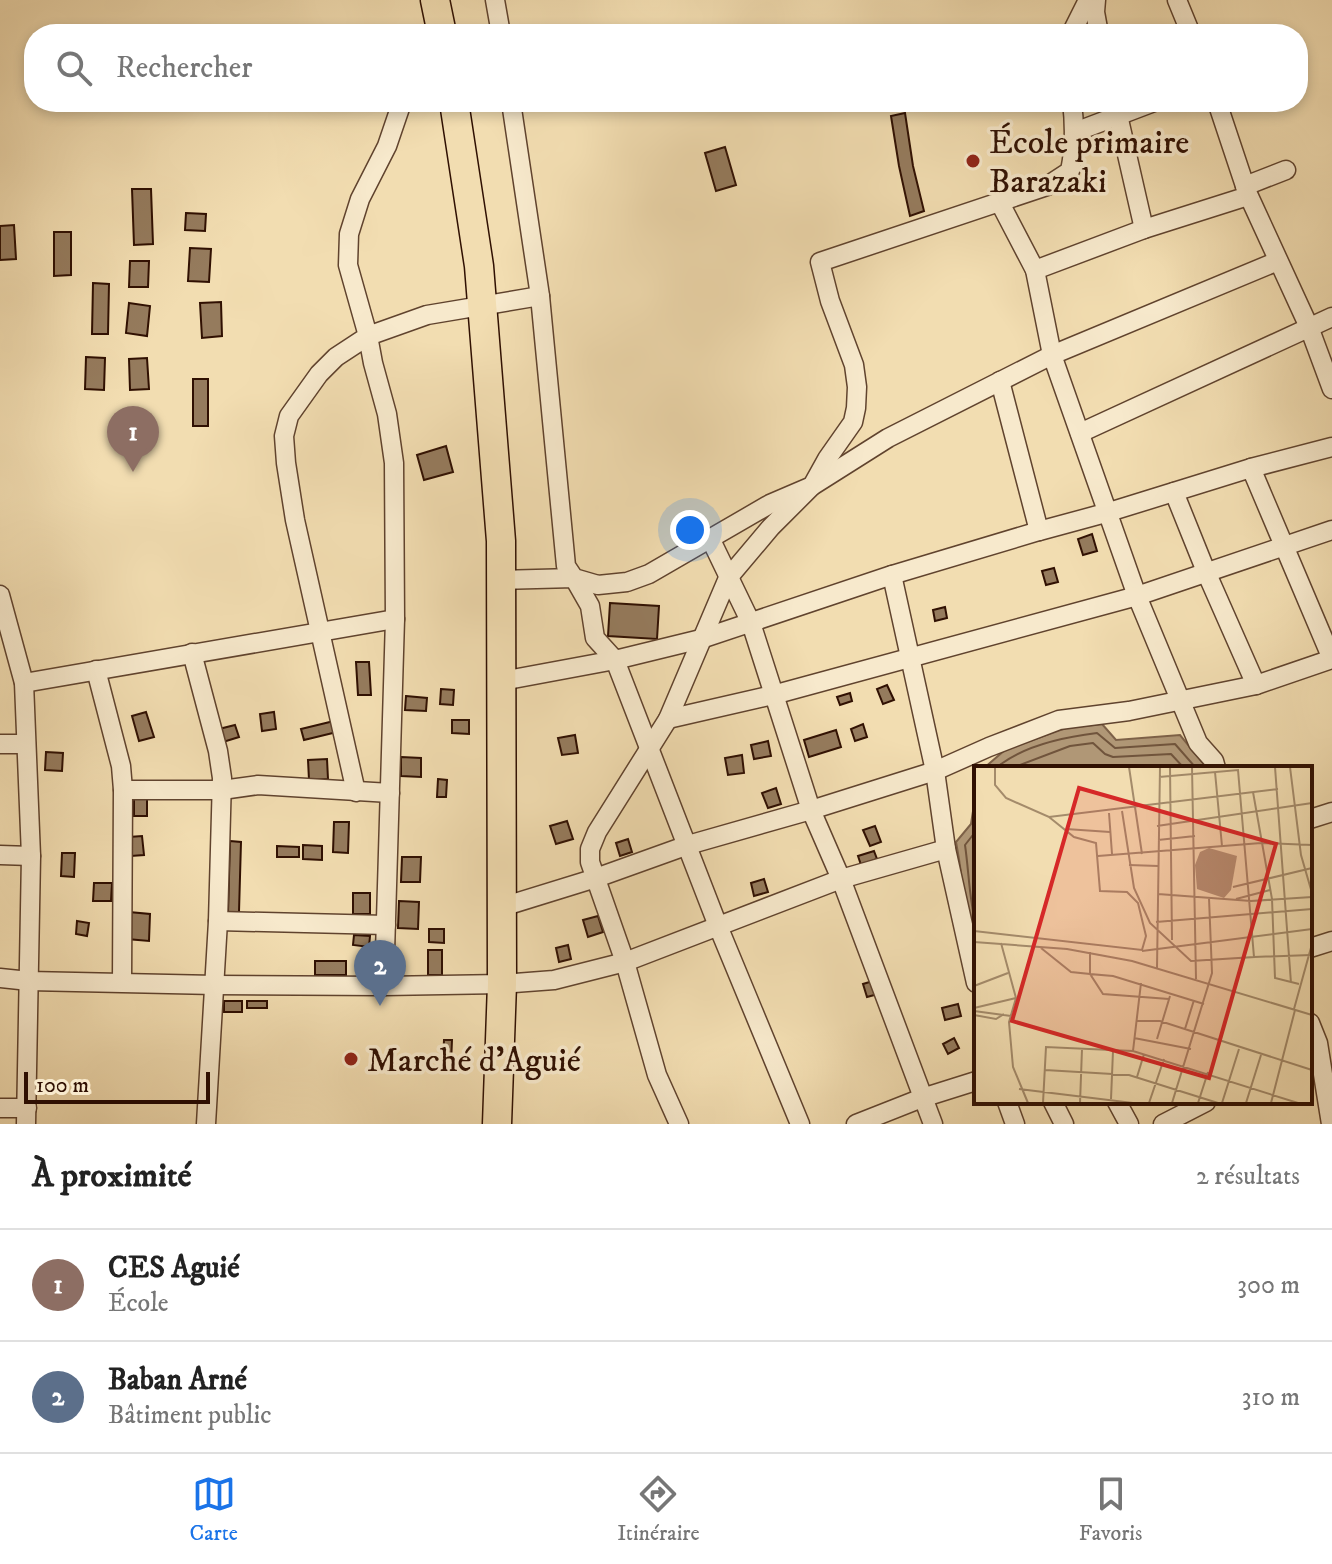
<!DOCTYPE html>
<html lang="fr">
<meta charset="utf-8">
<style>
body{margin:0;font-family:"IM FELL DW Pica",serif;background:#f6f6f6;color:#222}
.scale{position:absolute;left:24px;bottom:20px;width:186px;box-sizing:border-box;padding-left:8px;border:4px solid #301002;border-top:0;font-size:22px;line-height:28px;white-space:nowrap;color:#301002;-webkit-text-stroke:6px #f7e9cc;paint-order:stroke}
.you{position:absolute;left:690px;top:530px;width:28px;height:28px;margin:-20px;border:6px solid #fff;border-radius:50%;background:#1a73e8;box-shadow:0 0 0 12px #1a73e833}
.badge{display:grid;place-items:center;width:52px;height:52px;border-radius:50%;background:#1a73e8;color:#fff;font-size:26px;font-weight:700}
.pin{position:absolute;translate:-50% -66px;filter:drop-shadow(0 2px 4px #0008)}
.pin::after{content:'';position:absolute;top:42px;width:28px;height:24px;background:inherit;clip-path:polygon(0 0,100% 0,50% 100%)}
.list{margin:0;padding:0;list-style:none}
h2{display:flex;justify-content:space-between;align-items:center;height:104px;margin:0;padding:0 32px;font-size:34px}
h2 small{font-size:26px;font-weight:400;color:#767676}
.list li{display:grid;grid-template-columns:52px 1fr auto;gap:24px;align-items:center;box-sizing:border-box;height:112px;padding:0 32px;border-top:2px solid #e0e0e0}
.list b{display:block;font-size:30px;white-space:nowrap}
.list p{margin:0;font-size:26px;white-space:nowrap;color:#767676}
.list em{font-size:26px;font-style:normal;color:#767676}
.icon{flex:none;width:44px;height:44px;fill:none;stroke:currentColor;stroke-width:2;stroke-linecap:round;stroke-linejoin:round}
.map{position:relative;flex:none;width:1332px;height:1124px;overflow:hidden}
.search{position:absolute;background:#fff;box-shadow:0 4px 12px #0003;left:24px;right:24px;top:24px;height:88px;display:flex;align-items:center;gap:20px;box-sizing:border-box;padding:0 28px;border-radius:32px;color:#767676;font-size:30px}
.sheet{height:328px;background:#fff}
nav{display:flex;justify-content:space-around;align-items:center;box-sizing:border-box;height:112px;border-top:2px solid #e0e0e0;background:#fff;font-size:22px;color:#767676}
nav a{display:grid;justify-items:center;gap:4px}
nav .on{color:#1a73e8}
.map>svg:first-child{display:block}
.water{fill:#b09776;stroke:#7d6148;stroke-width:2}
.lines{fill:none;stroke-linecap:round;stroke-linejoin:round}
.shore{stroke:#70543c;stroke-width:2}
.building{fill:#957b5d;stroke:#301002;stroke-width:2}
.minor-casing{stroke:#60432e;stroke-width:21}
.highway-casing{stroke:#301002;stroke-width:31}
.minor{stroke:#f7e9cc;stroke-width:18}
.highway{stroke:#f2ddb1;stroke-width:28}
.poi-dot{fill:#8f2418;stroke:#f7e9cc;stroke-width:3}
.labels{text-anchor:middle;stroke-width:7;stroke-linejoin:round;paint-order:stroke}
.poi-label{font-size:34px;fill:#301002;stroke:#f7e9cc;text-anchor:start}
.inset-road{fill:none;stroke:#a48b6b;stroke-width:2}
.view{fill:#d62828;fill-opacity:0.15;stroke:#d62828;stroke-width:4}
.inset-edge{fill:none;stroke:#301002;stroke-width:4}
</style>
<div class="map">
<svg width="1332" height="1124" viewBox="0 0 1332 1124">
<rect width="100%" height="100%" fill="#f2ddb1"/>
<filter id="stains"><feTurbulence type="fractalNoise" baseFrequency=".0025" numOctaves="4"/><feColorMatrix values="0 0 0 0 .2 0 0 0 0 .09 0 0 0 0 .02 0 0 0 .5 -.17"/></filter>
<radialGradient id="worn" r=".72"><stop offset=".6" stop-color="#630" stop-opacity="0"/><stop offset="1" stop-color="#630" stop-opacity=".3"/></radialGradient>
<!-- water -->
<g class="water">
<polygon points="1102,724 1116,740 1180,735 1207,768 984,768 1005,750 1066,728"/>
<path d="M 976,792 L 976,936 C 958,924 963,893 961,874 C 960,864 958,853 956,842 L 971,824 Z"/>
</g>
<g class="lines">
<!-- shore -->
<g class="shore">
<path d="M 996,768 C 1022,746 1064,737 1097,733 L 1115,748 L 1175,744 L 1196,768"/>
<polyline points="1012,768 1070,746 1093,743 1105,754 1113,757 1171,754 1184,768"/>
<path d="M 976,831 L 965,845 C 969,872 969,899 976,925"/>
</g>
</g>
<!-- building -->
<g class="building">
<polygon points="905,113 913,166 924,211 910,216 899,166 891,116"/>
<polygon points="725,147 736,185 716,191 705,153"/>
<polygon points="132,189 151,189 153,244 134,245"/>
<polygon points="186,213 206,214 205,231 185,230"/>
<polygon points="14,225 16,259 0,260 0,226"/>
<polygon points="54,232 71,232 71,275 54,276"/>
<polygon points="190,248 211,249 209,282 188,281"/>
<polygon points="130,261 149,261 148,287 129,287"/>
<polygon points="93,283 109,284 108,334 92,334"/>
<polygon points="221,302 222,336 202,338 200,303"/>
<polygon points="129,303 150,306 147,336 126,333"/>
<polygon points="86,357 105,358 104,390 85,389"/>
<polygon points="147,358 149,389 130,390 129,359"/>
<rect x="193" y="379" width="15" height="47"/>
<polygon points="446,446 453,472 424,480 417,455"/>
<polygon points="1092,534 1097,551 1083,555 1078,539"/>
<polygon points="1054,568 1058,582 1046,585 1042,571"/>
<polygon points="610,603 659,606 657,639 608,636"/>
<polygon points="945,607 947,618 935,621 933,610"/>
<polygon points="356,662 369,662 371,695 358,695"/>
<polygon points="887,685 894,700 883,704 877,689"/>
<polygon points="441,689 454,690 453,705 440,704"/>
<polygon points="850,693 852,701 840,705 837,697"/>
<polygon points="406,696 427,698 426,711 405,710"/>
<polygon points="146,712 154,737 139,741 132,716"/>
<polygon points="274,712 276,729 262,731 260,714"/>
<polygon points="452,720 469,720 469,734 452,733"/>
<polygon points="334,721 337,732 304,740 301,729"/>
<polygon points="863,724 867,737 855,741 851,729"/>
<polygon points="235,725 239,737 223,742 219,729"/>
<polygon points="836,730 841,747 809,757 804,740"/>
<polygon points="575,735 578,753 562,755 558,738"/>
<polygon points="768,741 771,756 754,759 751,745"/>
<polygon points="46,752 63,753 62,771 45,770"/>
<polygon points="742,755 744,773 728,775 725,758"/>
<polygon points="401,757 421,758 421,777 401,776"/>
<polygon points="327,759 328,779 309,780 308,760"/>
<polygon points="438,779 447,780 446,797 437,797"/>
<polygon points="776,788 781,804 768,808 762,793"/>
<rect x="134" y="798" width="13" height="18"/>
<polygon points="567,821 573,839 556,844 550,826"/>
<polygon points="334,822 349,822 348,853 333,852"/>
<polygon points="875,826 881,842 870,846 863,830"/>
<polygon points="142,836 144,855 131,856 129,837"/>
<polygon points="628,839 632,852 620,856 616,843"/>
<polygon points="230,841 241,842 239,912 228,912"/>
<polygon points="303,845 322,846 322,860 303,859"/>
<polygon points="277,846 299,847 299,857 277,857"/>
<polygon points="874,851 877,859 861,865 858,856"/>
<polygon points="62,853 75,853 74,877 61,876"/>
<polygon points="402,857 421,857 420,882 401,882"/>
<polygon points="764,879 768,892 754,896 751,883"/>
<polygon points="94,883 112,883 111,901 93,901"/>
<rect x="353" y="893" width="17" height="21"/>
<polygon points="399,901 419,902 418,929 398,928"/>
<polygon points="129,912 150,914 149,941 127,939"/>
<polygon points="598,916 603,932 588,937 583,920"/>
<polygon points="77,921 89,923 87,936 76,934"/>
<polygon points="429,929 444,929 444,943 429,942"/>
<polygon points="354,935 370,936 369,947 353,945"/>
<polygon points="568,945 571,959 559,962 556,948"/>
<rect x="428" y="950" width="14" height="25"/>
<rect x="315" y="961" width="31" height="14"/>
<polygon points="873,981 878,994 867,997 863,984"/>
<rect x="224" y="1001" width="18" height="11"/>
<rect x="247" y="1001" width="20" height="7"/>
<polygon points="958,1004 961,1016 945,1020 942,1008"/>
<polygon points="954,1038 959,1048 948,1054 943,1044"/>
<polygon points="444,1040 452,1040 451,1064 443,1064"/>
</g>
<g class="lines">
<defs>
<g id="minor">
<polyline points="495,0 501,34"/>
<polyline points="1096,0 1095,12 1099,34"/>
<polyline points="1177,0 1191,34"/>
<polyline points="1071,34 1088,0"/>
<path d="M 511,102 L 540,296 L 566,566 L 574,578 L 598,585 L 627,582 L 649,574 L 770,504 L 812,486 L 827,459 L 853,422 L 856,408 L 857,387 L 854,365 L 830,301 L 820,262 L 1047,186 L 1070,171 C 1075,147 1075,126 1072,102"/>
<polyline points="1115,102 1144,229"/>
<polyline points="1217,102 1247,192 1309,327 1332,389"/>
<polyline points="1075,132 1154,102"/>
<polyline points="1245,186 1286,170"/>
<polyline points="1000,203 1035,270 1052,355 1137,596 1198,743 1214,761 1216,768"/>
<polyline points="1035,270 1144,229 1248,196"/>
<polyline points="1000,381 1039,531"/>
<polyline points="1080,433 1332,317"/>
<polyline points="1174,492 1207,574 1256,685"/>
<polyline points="711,540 751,623 811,810 841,879 933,1124"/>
<polyline points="892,575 935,771 946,849 976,983"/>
<polyline points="501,580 574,578 590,606 595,638 615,660 718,926 800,1124"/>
<polyline points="0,595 24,683 31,856 26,1124"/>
<polyline points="192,653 218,751 222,778 218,921 206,1124"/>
<polyline points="96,670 121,766 123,790 122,982"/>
<polyline points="502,681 615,660 701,639 892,575 1039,531 1109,512 1251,468 1332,447"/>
<polyline points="24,683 395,619"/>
<polyline points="668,719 773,695 1137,596 1332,530"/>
<polyline points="0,744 26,744"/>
<polyline points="123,790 222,790 258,785 390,793"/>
<polyline points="356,792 295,520 286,463 284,436 289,416 319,374 336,357 368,336 348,265 349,234 360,199 387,146 402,102"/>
<polyline points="1310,819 1332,812"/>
<polyline points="0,855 31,856"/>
<polyline points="502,907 596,878 688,845 811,810 935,771 989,747 1059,720 1129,711 1256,685 1332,659 1251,468"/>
<polyline points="218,921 386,925"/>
<polyline points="1310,948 1332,941"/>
<polyline points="0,978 29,981 215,985 384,986 502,984 554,980 625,962 841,879 946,849"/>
<polyline points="384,986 395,619 394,463 387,414 373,363 368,336 427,315 540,296"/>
<polyline points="1310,1023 1318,1043 1331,1124"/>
<polyline points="1007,1102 1015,1124"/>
<polyline points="1053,1102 1064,1124"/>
<polyline points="1117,1102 1129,1124"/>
<polyline points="0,1108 27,1108"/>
<polyline points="679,1124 657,1075 625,962 590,862 590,849 597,832 668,719 728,578 771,527 812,486 888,438 1052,355 1278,261"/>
<polyline points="856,1124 922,1098 976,1081"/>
<polyline points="1163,1124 1206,1102"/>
</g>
<g id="highway">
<polyline points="435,0 442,34"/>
<polyline points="454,102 479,266 501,541 502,984 497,1124"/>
</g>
</defs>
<!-- minor casing -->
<use href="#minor" class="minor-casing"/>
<!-- highway casing -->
<use href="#highway" class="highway-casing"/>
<!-- minor -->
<use href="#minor" class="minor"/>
<!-- highway -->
<use href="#highway" class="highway"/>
</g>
<!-- markers -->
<g class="poi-dot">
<circle cx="973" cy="161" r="8"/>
<circle cx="351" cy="1059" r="8"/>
</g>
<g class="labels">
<!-- poi labels -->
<g class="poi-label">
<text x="989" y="153">École primaire<tspan x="989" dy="39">Barazaki</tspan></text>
<text x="367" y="1071">Marché d'Aguié</text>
</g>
</g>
<!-- overview -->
<g transform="translate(974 766)">
<rect width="338" height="338" fill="#f2ddb1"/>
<path d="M 235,82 L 263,90 L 257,124 L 250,132 L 223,123 L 221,99 L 226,86 Z" fill="#b09776"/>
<path class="inset-road" d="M 21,1 L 21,19 L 32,32 L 75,51 L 304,23M 155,1 L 168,88M 196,1 L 198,174M 218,1 L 222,213M 301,1 L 317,217M 316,1 L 327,89 L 338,127M 241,6 L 248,80M 279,26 L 298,133 L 301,212 L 325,218M 148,45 L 160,122 L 176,157 L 217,195 L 280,191 L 264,4 L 185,11M 135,47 L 138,88M 183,60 L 338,37M 92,63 L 136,66M 184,74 L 221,70M 124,90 L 287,77 L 338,79M 155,99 L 184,100M 259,121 L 338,102M 184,128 L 277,135 L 338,131M 262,133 L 296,124M 182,156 L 338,143M 0,165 L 168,184 L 172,170 L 164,137 L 153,126 L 126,125 L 122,77 L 100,71 L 75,51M 0,176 L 93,183 L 158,195 L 338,249M 27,177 L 42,232 L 35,256 L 39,301 L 54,337M 67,182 L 97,206 L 116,208 L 129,228 L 195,233M 168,185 L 338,163M 116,186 L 116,208 L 139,210 L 230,238M 280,191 L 337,189M 183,202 L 186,1M 0,220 L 34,207M 0,242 L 42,232M 320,243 L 338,178M 0,245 L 37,250M 0,249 L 22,253 L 30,248M 162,255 L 186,255 L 338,304M 211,263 L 220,234M 160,272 L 217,283M 183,273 L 196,230M 159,285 L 167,217M 71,304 L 155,309 L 244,337M 163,311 L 170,288M 45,323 L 159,337M 137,333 L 139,285M 69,337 L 72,281 L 159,285 L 324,337M 106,337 L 108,283M 175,337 L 190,293M 198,337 L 238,207 L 235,132M 224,337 L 234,306M 248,337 L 265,283M 272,337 L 287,289M 297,337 L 321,244"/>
<path class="view" d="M 105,22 L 302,78 L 235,312 L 38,255 Z"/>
<rect width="338" height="338" class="inset-edge"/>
</g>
<rect width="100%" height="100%" filter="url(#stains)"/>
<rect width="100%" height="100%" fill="url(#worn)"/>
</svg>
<div class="scale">100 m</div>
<div class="you"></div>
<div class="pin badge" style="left:133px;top:472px;background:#8d6e63">1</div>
<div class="pin badge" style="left:380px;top:1006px;background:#5c6f8a">2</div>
<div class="search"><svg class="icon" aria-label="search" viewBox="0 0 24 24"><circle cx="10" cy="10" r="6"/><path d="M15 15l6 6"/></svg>Rechercher</div>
</div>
<section class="sheet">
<h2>À proximité<small>2 résultats</small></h2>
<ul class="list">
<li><span class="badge" style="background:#8d6e63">1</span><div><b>CES Aguié</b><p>École</p></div><em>300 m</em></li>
<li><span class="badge" style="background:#5c6f8a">2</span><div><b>Baban Arné</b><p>Bâtiment public</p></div><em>310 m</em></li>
</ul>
</section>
<nav>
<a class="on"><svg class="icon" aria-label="map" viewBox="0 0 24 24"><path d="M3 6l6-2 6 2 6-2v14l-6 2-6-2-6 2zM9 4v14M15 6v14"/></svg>Carte</a>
<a><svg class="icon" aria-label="directions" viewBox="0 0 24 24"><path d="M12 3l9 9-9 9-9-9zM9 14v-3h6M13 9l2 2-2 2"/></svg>Itinéraire</a>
<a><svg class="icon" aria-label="saved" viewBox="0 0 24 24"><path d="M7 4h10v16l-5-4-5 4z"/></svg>Favoris</a>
</nav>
